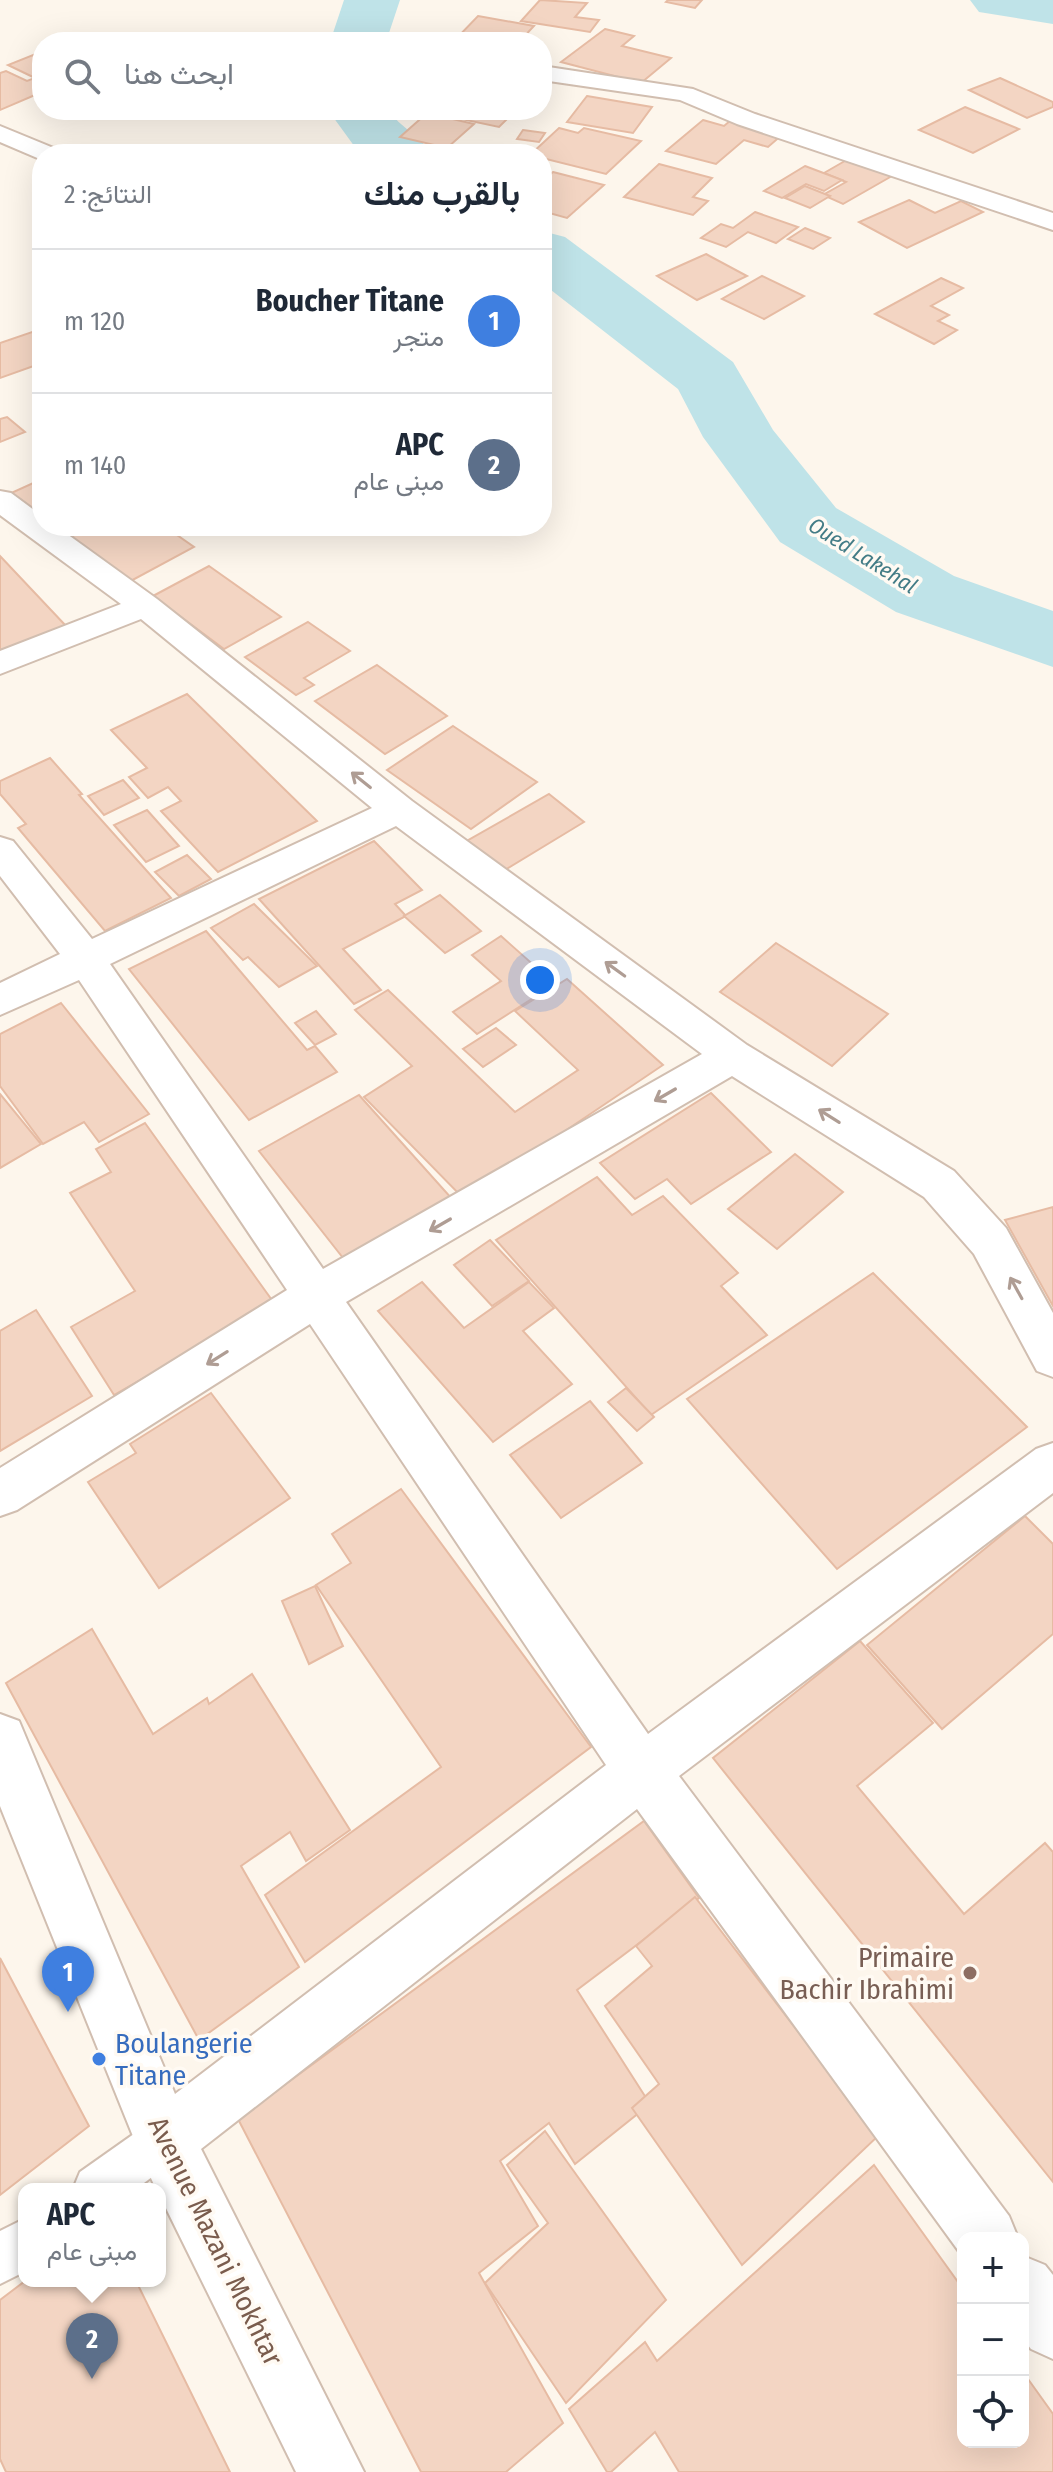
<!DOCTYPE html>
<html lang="ar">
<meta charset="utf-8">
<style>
body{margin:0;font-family:"Fira Sans Condensed",Vazirmatn,sans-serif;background:#f6f6f7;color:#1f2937;direction:rtl}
.controls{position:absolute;right:24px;bottom:24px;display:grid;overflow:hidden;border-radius:16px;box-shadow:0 8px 32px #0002}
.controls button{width:72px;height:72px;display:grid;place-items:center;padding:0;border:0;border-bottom:2px solid #e0e1e3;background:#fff;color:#1f2937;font:40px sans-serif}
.you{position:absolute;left:540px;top:980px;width:28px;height:28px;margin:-20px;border:6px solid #fff;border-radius:50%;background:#1a73e8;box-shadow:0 0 0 12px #1a73e833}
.badge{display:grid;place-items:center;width:52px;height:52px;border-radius:50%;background:#e76f51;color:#fff;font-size:26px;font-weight:700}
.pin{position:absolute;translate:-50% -66px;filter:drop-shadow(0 2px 4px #0008)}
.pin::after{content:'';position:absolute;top:42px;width:28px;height:24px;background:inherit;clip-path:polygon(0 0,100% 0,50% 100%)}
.popup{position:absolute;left:18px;top:2183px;width:148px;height:104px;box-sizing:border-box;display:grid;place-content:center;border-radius:16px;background:#fff;filter:drop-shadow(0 2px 6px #0005);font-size:26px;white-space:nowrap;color:#747a83}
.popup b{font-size:30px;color:#1f2937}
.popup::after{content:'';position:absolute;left:50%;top:100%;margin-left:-16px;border:16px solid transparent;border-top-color:#fff}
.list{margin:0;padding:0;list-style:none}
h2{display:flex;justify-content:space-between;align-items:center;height:104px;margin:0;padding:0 32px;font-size:34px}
h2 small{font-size:26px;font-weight:400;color:#747a83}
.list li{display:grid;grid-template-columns:52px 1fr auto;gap:24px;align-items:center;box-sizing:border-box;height:144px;padding:0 32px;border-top:2px solid #e0e1e3}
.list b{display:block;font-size:30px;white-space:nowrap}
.list p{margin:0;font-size:26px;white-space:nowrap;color:#747a83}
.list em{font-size:26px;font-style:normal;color:#747a83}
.icon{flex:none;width:44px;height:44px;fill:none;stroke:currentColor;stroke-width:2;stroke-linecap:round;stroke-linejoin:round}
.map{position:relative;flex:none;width:1053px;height:2472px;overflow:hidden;direction:ltr}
.search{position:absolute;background:#fff;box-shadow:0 8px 32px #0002;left:32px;top:32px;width:520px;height:88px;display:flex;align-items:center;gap:20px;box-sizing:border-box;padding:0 28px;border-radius:32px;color:#747a83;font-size:30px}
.panel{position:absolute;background:#fff;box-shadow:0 8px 32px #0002;left:32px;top:144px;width:520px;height:392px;border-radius:32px;direction:rtl}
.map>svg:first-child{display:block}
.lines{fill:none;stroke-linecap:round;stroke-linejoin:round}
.river{fill:#bfe3e8;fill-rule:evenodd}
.building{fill:#f3d5c3;stroke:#e6bba3;stroke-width:2}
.lane-casing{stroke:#d1beb0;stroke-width:4}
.street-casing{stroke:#d1beb0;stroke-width:4}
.lane{fill:#fff;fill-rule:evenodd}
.street{fill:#fff;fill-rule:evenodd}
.oneway{stroke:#af9d94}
.education-dot{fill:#8d6e63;stroke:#fffaf3;stroke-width:3}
.shop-dot{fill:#3f7fe0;stroke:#fffaf3;stroke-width:3}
.labels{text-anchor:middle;stroke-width:7;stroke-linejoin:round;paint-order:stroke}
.far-water-label{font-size:22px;font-style:italic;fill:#437c86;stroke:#fffaf3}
.near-education-label{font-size:28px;fill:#785e54;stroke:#fffaf3;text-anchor:end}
.near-shop-label{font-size:28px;fill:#366cbe;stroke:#fffaf3;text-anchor:start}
.near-street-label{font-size:28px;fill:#7a5c4d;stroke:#fffaf3}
</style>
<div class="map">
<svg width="1053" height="2472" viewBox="0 0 1053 2472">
<rect width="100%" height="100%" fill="#fdf6ec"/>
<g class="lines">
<!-- river -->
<g class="river">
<polygon points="344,0 400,0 386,42 330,42"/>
<polygon points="970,0 1053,0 1053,24 979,12"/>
<path d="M 328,110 L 388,110 C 401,128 420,136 432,154 L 360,154 Z"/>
<polygon points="542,231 565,237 733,362 773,430 836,508 954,576 1053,611 1053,667 896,612 780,542 703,437 678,389 542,283"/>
</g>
</g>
<!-- building -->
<g class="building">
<polygon points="540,0 587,3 575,17 599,20 590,32 521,21"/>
<polygon points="668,0 702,0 695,8 666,2"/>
<polygon points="478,16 534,26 519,42 453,42"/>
<polygon points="605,29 634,36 622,46 671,58 641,83 561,62"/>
<polygon points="38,53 42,55 42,92 0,110 0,73 6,71 27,81 35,78 8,65"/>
<polygon points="1000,78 1053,102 1053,107 1027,118 969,90"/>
<polygon points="587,96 652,107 633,133 567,122"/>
<polygon points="965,107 1019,129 973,153 919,130"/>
<polygon points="453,110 516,110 499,127 447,116"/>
<polygon points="427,113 474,124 447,148 400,137"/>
<polygon points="703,120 724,126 731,120 783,134 768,147 744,140 716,164 666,151"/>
<polygon points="559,128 578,133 584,128 641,141 606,174 542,158 542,154 531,154"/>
<polygon points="523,130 545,133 539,142 517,139"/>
<polygon points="850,158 892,176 843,204 823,195 846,182 824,173"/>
<polygon points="659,164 712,178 693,197 708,201 693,215 624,197"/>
<polygon points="805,166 842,180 824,191 806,184 782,198 764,191"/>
<polygon points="553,172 604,185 567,218 542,211 542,181"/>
<polygon points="805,186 830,196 810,208 785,198"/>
<polygon points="909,200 935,213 961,201 983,212 907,248 859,222"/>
<polygon points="755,212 798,227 776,243 748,232 726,247 701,238 721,224 733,228"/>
<polygon points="805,228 830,238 813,249 788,239"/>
<polygon points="706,254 747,276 697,300 657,276"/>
<polygon points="762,276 804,296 764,319 722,299"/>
<polygon points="941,278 963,288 931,306 949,315 938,321 957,330 934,344 875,314"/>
<polygon points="32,332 42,340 42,363 0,378 0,343"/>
<polygon points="7,417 25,432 0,442 0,419"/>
<polygon points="42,479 42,521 9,494"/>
<polygon points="91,526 164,526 194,547 127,583 67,539"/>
<polygon points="0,556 66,626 0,654"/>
<polygon points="209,566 281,617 224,649 153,596"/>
<polygon points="308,622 350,651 304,678 314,685 296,695 245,657"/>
<polygon points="377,665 447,716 385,754 315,701"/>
<polygon points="187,694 317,821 218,872 161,811 181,801 168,787 148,798 129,777 147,768 111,730"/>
<polygon points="453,726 537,782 471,829 387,770"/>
<polygon points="50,758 82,794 79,795 171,898 105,931 18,828 26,824 0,794 0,781"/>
<polygon points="123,780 139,798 104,815 88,796"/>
<polygon points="549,794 584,822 500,873 465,842"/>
<polygon points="147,810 179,846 146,862 114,825"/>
<polygon points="374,841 422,890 395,904 406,916 343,949 381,990 354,1004 259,899"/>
<polygon points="187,855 211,879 179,896 155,872"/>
<polygon points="440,895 481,931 445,953 404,916"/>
<polygon points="254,904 317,966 279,987 248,957 243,960 211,928"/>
<polygon points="206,931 307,1050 315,1046 337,1072 249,1120 129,969"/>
<polygon points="501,936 555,984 477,1034 453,1012 501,981 472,955"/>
<polygon points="776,943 888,1014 832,1066 720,992"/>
<polygon points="567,979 663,1065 464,1199 364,1097 412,1066 355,1010 388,990 515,1112 578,1070 515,1011"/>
<polygon points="61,1003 149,1114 99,1142 84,1122 43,1144 0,1086 0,1034"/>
<polygon points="316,1011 336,1034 315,1045 295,1023"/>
<polygon points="496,1028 516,1045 483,1067 463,1049"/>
<polygon points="711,1093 771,1152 691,1204 667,1179 635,1199 600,1163"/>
<polygon points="0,1094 41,1144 0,1168"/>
<polygon points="359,1095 453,1200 347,1263 259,1151"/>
<polygon points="145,1123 274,1303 114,1395 71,1327 135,1291 70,1193 111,1172 96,1149"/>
<polygon points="795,1154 843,1192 777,1249 728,1209"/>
<polygon points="597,1177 632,1215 663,1196 738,1273 721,1286 767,1335 651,1415 496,1240"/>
<polygon points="1053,1207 1053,1306 1005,1220"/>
<polygon points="490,1240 529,1281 492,1306 454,1265"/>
<polygon points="873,1273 1027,1427 837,1569 687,1399"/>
<polygon points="422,1282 464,1328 529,1282 554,1308 523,1331 572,1384 493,1442 378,1311"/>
<polygon points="36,1310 92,1396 0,1451 0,1331"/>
<polygon points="626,1388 654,1417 637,1431 608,1402"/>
<polygon points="211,1393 290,1498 159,1588 88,1482 136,1453 130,1444"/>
<polygon points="590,1401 642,1463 561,1518 510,1455"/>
<polygon points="401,1489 591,1747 305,1962 265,1895 441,1767 316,1585 351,1563 332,1534"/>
<polygon points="1025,1516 1053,1544 1053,1634 942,1729 867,1645"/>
<polygon points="315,1586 343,1646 309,1664 282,1601"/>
<polygon points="92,1629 153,1734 207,1698 209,1704 252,1674 350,1830 306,1861 290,1832 241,1866 299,1967 199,2040 6,1683"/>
<polygon points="860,1641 933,1723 857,1786 964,1914 1045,1843 1053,1852 1053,2182 713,1758"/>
<polygon points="644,1821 699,1898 577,1990 650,2104 575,2164 549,2123 500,2161 538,2226 479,2273 563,2423 506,2472 421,2472 238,2119"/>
<polygon points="695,1897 878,2136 742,2265 632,2108 659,2084 605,2006 652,1966 636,1946"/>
<polygon points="0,1958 89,2126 0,2195"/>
<polygon points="545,2131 666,2300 566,2403 485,2283 548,2223 507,2165"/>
<polygon points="874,2165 963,2289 963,2442 1023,2442 1023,2372 1053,2414 1053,2472 679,2472 655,2432 611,2472 607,2472 569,2409 645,2342 657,2361"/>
<polygon points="25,2281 136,2281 230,2472 6,2472 0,2459 0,2300"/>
</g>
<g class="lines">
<defs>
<g id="lane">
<polygon points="164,2117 180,2124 187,2140 180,2156 136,2189 73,2189 80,2172 148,2124"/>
<polygon points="24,2219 24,2272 0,2284 0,2231"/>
</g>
<g id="street">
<polygon points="542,66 693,89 755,114 1053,213 1053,230 737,124 680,100 542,80"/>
<polygon points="0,126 56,149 59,154 42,154 42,160 0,142"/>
<path d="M 0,491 L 11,493 L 42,516 L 42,526 L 56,526 L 157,599 L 412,801 L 747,1045 L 954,1171 L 1006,1228 L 1053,1313 L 1053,1377 L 1037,1371 L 974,1254 L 924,1197 L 732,1076 L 346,1302 L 648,1734 L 1036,1449 L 1053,1443 L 1053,1493 L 679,1776 L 1009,2216 L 1018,2238 L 963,2238 L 963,2257 L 637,1809 L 201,2149 L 364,2472 L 296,2472 L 160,2196 L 160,2189 L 156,2189 L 143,2161 L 0,1806 L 0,1714 L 19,1721 L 175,2094 L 606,1765 L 310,1324 L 17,1510 L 0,1516 L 0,1468 L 287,1290 L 79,980 L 0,1015 L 0,983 L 60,954 L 0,876 L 0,837 L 13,841 L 92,939 L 372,808 L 141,619 L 0,674 L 0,651 L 121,604 L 0,515 ZM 396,826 L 702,1054 L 323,1269 L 110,964 Z"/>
<polygon points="1023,2256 1045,2265 1053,2275 1053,2359 1031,2349 1023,2339"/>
</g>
</defs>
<!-- lane casing -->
<use href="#lane" class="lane-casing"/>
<!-- street casing -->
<use href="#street" class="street-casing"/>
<!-- lane -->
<use href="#lane" class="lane"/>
<!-- street -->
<use href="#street" class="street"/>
</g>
<!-- one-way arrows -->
<defs><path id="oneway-shaft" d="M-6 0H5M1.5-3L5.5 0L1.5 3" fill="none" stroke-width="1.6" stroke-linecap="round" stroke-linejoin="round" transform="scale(2)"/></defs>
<g class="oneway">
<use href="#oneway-shaft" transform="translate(361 780) rotate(-141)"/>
<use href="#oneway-shaft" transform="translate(615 969) rotate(-144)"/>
<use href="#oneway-shaft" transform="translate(665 1095) rotate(150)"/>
<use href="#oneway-shaft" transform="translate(829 1116) rotate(-148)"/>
<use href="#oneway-shaft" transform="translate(440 1225) rotate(150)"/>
<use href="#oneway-shaft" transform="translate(1016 1288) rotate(-119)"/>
<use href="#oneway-shaft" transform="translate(217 1358) rotate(148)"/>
</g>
<!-- markers -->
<circle class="education-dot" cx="970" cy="1973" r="8"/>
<circle class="shop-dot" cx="99" cy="2059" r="8"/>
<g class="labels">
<!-- far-water labels -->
<g class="far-water-label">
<text transform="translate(863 555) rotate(32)" y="8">Oued Lakehal</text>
</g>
<!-- near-education labels -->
<g class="near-education-label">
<text x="954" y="1967">Primaire<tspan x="954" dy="32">Bachir Ibrahimi</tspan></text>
</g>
<!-- near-shop labels -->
<g class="near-shop-label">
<text x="115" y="2053">Boulangerie<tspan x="115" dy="32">Titane</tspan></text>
</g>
<!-- near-street labels -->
<g class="near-street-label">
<text transform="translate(216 2241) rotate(64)" y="10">Avenue Mazani Mokhtar</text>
</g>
</g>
</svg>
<div class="controls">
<button>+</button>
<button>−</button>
<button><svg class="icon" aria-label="locate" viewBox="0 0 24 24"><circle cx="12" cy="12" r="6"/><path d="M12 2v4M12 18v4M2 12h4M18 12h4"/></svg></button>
</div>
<div class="you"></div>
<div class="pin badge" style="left:68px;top:2012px;background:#3f7fe0">1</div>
<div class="pin badge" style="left:92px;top:2379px;background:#5c6f8a">2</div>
<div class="popup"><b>APC</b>مبنى عام</div>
<div class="search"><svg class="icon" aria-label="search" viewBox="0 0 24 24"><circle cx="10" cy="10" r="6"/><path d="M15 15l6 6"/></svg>ابحث هنا</div>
<section class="panel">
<h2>بالقرب منك<small>النتائج: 2</small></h2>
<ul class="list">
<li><span class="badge" style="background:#3f7fe0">1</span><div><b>Boucher Titane</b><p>متجر</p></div><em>120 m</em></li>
<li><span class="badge" style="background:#5c6f8a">2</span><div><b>APC</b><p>مبنى عام</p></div><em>140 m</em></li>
</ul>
</section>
</div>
